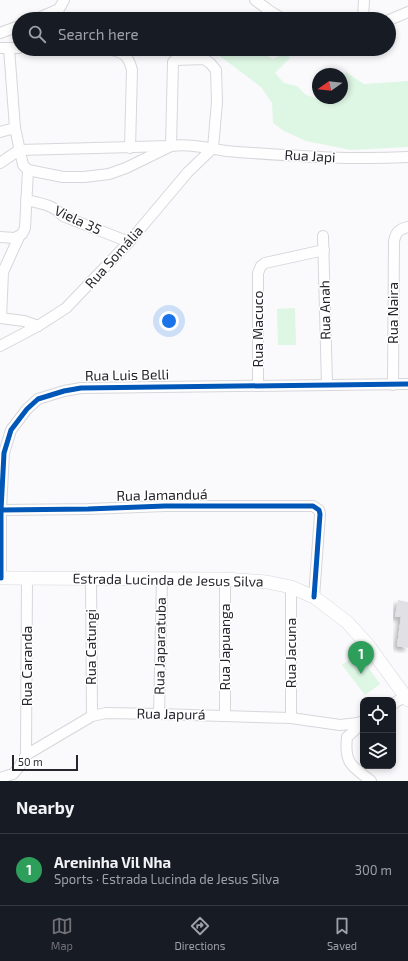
<!DOCTYPE html>
<meta charset="utf-8">
<style>
body{margin:0;font-family:"Exo 2",sans-serif;background:#242831;color:#f1f3f6}
.controls{position:absolute;right:12px;bottom:12px;display:grid;overflow:hidden;border-radius:8px;box-shadow:0 2px 6px #0003}
.controls button{width:36px;height:36px;display:grid;place-items:center;padding:0;border:0;border-bottom:1px solid #363941;background:#171b24;color:#f1f3f6;font:20px sans-serif}
.compass{position:absolute;left:312px;top:68px;width:36px;height:36px;border-radius:50%;background:#171b24;box-shadow:0 2px 6px #0003;rotate:256deg}
.scale{position:absolute;left:12px;bottom:10px;width:66px;box-sizing:border-box;padding-left:4px;border:2px solid #27262e;border-top:0;font-size:11px;line-height:14px;white-space:nowrap;color:#27262e;-webkit-text-stroke:3px #fff;paint-order:stroke}
.you{position:absolute;left:169px;top:321px;width:14px;height:14px;margin:-10px;border:3px solid #fff;border-radius:50%;background:#1a73e8;box-shadow:0 0 0 6px #1a73e833}
.badge{display:grid;place-items:center;width:26px;height:26px;border-radius:50%;background:#717076;color:#fff;font-size:13px;font-weight:700}
.pin{position:absolute;translate:-50% -33px;filter:drop-shadow(0 1px 2px #0008)}
.pin::after{content:'';position:absolute;top:21px;width:14px;height:12px;background:inherit;clip-path:polygon(0 0,100% 0,50% 100%)}
.list{margin:0;padding:0;list-style:none}
h2{display:flex;justify-content:space-between;align-items:center;height:52px;margin:0;padding:0 16px;font-size:17px}
h2 small{font-size:13px;font-weight:400;color:#9ea1a6}
.list li{display:grid;grid-template-columns:26px 1fr auto;gap:12px;align-items:center;box-sizing:border-box;height:72px;padding:0 16px;border-top:1px solid #363941}
.list b{display:block;font-size:15px;white-space:nowrap}
.list p{margin:0;font-size:13px;white-space:nowrap;color:#9ea1a6}
.list em{font-size:13px;font-style:normal;color:#9ea1a6}
.icon{flex:none;width:22px;height:22px;fill:none;stroke:currentColor;stroke-width:2;stroke-linecap:round;stroke-linejoin:round}
.map{position:relative;flex:none;width:408px;height:781px;overflow:hidden}
.search{position:absolute;background:#171b24;box-shadow:0 2px 6px #0003;left:12px;right:12px;top:12px;height:44px;display:flex;align-items:center;gap:10px;box-sizing:border-box;padding:0 14px;border-radius:22px;color:#9ea1a6;font-size:15px}
.sheet{height:124px;background:#171b24}
nav{display:flex;justify-content:space-around;align-items:center;box-sizing:border-box;height:56px;border-top:1px solid #363941;background:#171b24;font-size:11px;color:#9ea1a6}
nav a{display:grid;justify-items:center;gap:2px}
nav .on{color:#717076}
.map>svg:first-child{display:block}
.green{fill:#def6e4}
.building{fill:#e1e1e5;filter:url(#shadow)}
.lines{fill:none;stroke-linecap:round;stroke-linejoin:round}
.minor-casing{stroke:#d7d6db;stroke-width:12}
.major-casing{stroke:#d7d6db;stroke-width:14}
.minor{stroke:#fefeff;stroke-width:10}
.major{stroke:#fefeff;stroke-width:13}
.cycleway-casing{stroke:#fff;stroke-width:8}
.cycleway{stroke:#0057b8;stroke-width:5}
.labels{text-anchor:middle;stroke-width:3;stroke-linejoin:round;paint-order:stroke}
.street-label{font-size:14px;fill:#27262e;stroke:#fff}
</style>
<div class="map">
<svg width="408" height="781" viewBox="0 0 408 781">
<defs>
<filter id="shadow"><feDropShadow dx="-3.5" dy="3.5" stdDeviation="2" flood-color="#0004"/></filter>
</defs>
<rect width="100%" height="100%" fill="#fafafc"/>
<!-- green -->
<g class="green">
<polygon points="220,49 255,49 273,59 286,52 290,58 275,73 284,83 297,86 306,95 319,99 320,98 342,98 342,76 346,72 364,84 408,81 408,147 351,150 306,141 284,131 273,123 272,103 261,87 217,54"/>
<polygon points="295,308 296,345 278,345 277,309"/>
<polygon points="358,653 380,684 365,695 342,665"/>
</g>
<!-- building -->
<polygon class="building" points="398,600 408,602 408,648 397,646 401,617 395,617"/>
<g class="lines">
<defs>
<g id="minor">
<polyline points="255,0 270,11 283,19"/>
<polyline points="36,19 59,9 64,0"/>
<polyline points="363,19 364,0"/>
<polyline points="389,20 408,12"/>
<polyline points="0,33 19,26"/>
<polyline points="0,48 19,48"/>
<polyline points="9,48 15,128 23,165 28,170 63,177 84,177 109,174 126,168 171,146 173,62 175,60 204,59 210,63 216,70 217,102 213,148"/>
<path d="M 109,49 C 124,53 128,54 132,70 L 130,148"/>
<polyline points="0,132 15,128"/>
<path d="M 19,150 L 171,146 C 196,143 214,151 238,152 C 295,156 350,160 408,157"/>
<polyline points="0,163 19,150"/>
<path d="M 26,200 C 40,203 54,205 63,216 L 129,242"/>
<polyline points="323,236 327,385"/>
<polyline points="0,237 15,238 22,234 25,228 28,170"/>
<polyline points="0,318 24,321 38,326"/>
<polyline points="1,318 3,272 19,237"/>
<polyline points="0,346 38,326 66,308 129,242 188,172 213,148"/>
<polyline points="258,385 258,273 261,266 265,263 324,250"/>
<path d="M 393,385 L 394,241 C 396,232 399,229 408,227"/>
<polyline points="1,510 88,509 165,506 313,506 319,510 320,514 314,597"/>
<polyline points="1,578 1,510 4,453 11,430 27,409 38,399 64,391 81,388 408,384"/>
<polyline points="91,578 92,716"/>
<polyline points="291,587 291,718"/>
<polyline points="393,704 405,696"/>
<polyline points="159,714 162,579"/>
<polyline points="225,716 225,579"/>
<path d="M 358,723 L 355,730 L 347,737 C 344,764 352,766 371,781"/>
<polyline points="26,755 27,578"/>
<polyline points="0,778 13,774 19,767 26,755 92,716 106,713 159,714 291,718 340,725 358,723 363,721"/>
</g>
<polyline id="major" points="0,578 225,579 267,582 291,587 314,597 347,622 368,645 408,700"/>
</defs>
<!-- minor casing -->
<use href="#minor" class="minor-casing"/>
<!-- major casing -->
<use href="#major" class="major-casing"/>
<!-- minor -->
<use href="#minor" class="minor"/>
<!-- major -->
<use href="#major" class="major"/>
<defs>
<g id="cycleway">
<polyline points="1,510 88,509 165,506 313,506 319,510 320,514 314,597"/>
<polyline points="1,578 1,510 4,453 11,430 27,409 38,399 64,391 81,388 408,384"/>
</g>
</defs>
<!-- cycleway casing -->
<use href="#cycleway" class="cycleway-casing"/>
<!-- cycleway -->
<use href="#cycleway" class="cycleway"/>
</g>
<g class="labels">
<!-- street labels -->
<g class="street-label">
<text transform="translate(310 156) rotate(3)" y="5">Rua Japi</text>
<text transform="translate(78 220) rotate(25)" y="5">Viela 35</text>
<text transform="translate(114 257) rotate(-48)" y="5">Rua Somália</text>
<text transform="translate(325 310) rotate(-91)" y="5">Rua Anah</text>
<text transform="translate(393 313) rotate(-90)" y="5">Rua Naira</text>
<text transform="translate(258 329) rotate(-90)" y="5">Rua Macuco</text>
<text transform="translate(127 375) rotate(-1)" y="5">Rua Luis Belli</text>
<text transform="translate(162 495) rotate(-1)" y="5">Rua Jamanduá</text>
<text transform="translate(168 580) rotate(1)" y="5">Estrada Lucinda de Jesus Silva</text>
<text transform="translate(160 646) rotate(-89)" y="5">Rua Japaratuba</text>
<text transform="translate(91 647) rotate(-90)" y="5">Rua Catungi</text>
<text transform="translate(225 647) rotate(-90)" y="5">Rua Japuanga</text>
<text transform="translate(291 653) rotate(-90)" y="5">Rua Jacuna</text>
<text transform="translate(27 666) rotate(-90)" y="5">Rua Caranda</text>
<text transform="translate(171 714) rotate(1)" y="5">Rua Japurá</text>
</g>
</g>
</svg>
<div class="controls">
<button><svg class="icon" aria-label="locate" viewBox="0 0 24 24"><circle cx="12" cy="12" r="6"/><path d="M12 2v4M12 18v4M2 12h4M18 12h4"/></svg></button>
<button><svg class="icon" aria-label="layers" viewBox="0 0 24 24"><path d="M12 4l9 5-9 5-9-5zM3 14l9 5 9-5"/></svg></button>
</div>
<svg class="compass" viewBox="-18 -18 36 36"><path d="M0-13l5 13h-10z" fill="#e53935"/><path d="M0 13l5-13h-10z" fill="#9ea1a6"/></svg>
<div class="scale">50 m</div>
<div class="you"></div>
<div class="pin badge" style="left:361px;top:674px;background:#2e9e5b">1</div>
<div class="search"><svg class="icon" aria-label="search" viewBox="0 0 24 24"><circle cx="10" cy="10" r="6"/><path d="M15 15l6 6"/></svg>Search here</div>
</div>
<section class="sheet">
<h2>Nearby<small></small></h2>
<ul class="list">
<li><span class="badge" style="background:#2e9e5b">1</span><div><b>Areninha Vil Nha</b><p>Sports · Estrada Lucinda de Jesus Silva</p></div><em>300 m</em></li>
</ul>
</section>
<nav>
<a class="on"><svg class="icon" aria-label="map" viewBox="0 0 24 24"><path d="M3 6l6-2 6 2 6-2v14l-6 2-6-2-6 2zM9 4v14M15 6v14"/></svg>Map</a>
<a><svg class="icon" aria-label="directions" viewBox="0 0 24 24"><path d="M12 3l9 9-9 9-9-9zM9 14v-3h6M13 9l2 2-2 2"/></svg>Directions</a>
<a><svg class="icon" aria-label="saved" viewBox="0 0 24 24"><path d="M7 4h10v16l-5-4-5 4z"/></svg>Saved</a>
</nav>
